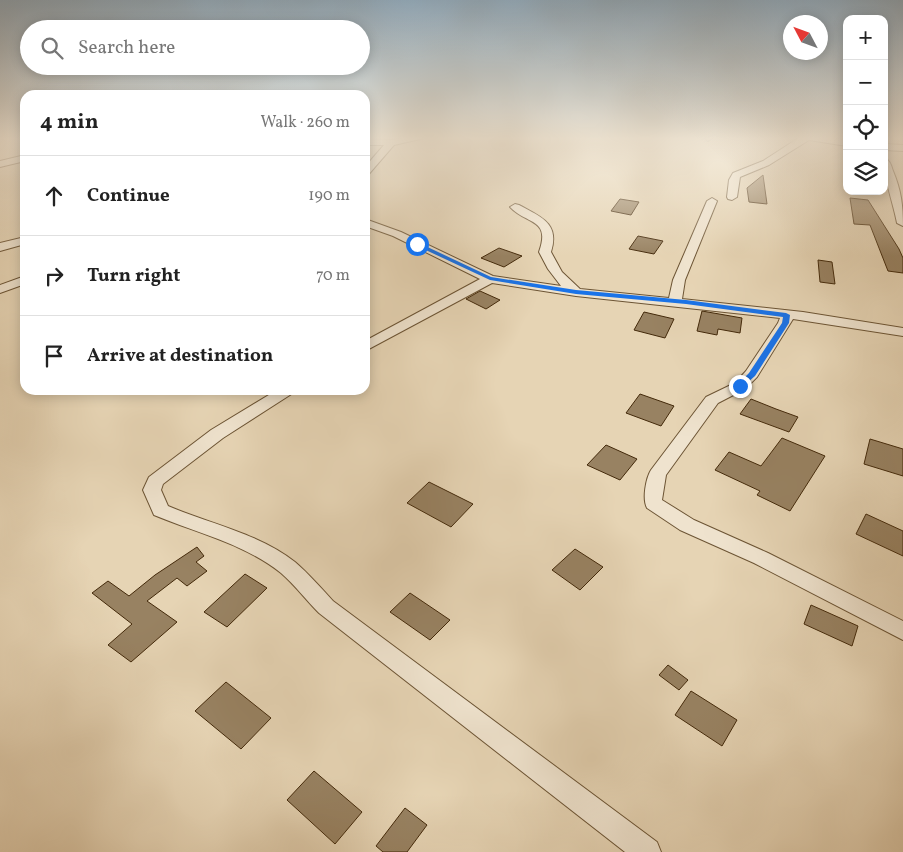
<!DOCTYPE html>
<meta charset="utf-8">
<style>
body{margin:0;font-family:Vollkorn,serif;background:#f6f6f6;color:#222}
.controls{position:absolute;right:15px;top:15px;display:grid;overflow:hidden;border-radius:10px;box-shadow:0 2px 12px #0003}
.controls button{width:45px;height:45px;display:grid;place-items:center;padding:0;border:0;border-bottom:1px solid #e0e0e0;background:#fff;color:#222;font:25px sans-serif}
.compass{position:absolute;left:783px;top:15px;width:45px;height:45px;border-radius:50%;background:#fff;box-shadow:0 2px 12px #0003;rotate:311deg}
.stop{position:absolute;width:15px;height:15px;margin:-11px;border:4px solid #1a73e8;border-radius:50%;background:#fff}
.stop.end{background:#1a73e8;border-color:#fff;box-shadow:0 1px 5px #0008}
.list{margin:0;padding:0;list-style:none}
h2{display:flex;justify-content:space-between;align-items:center;height:65px;margin:0;padding:0 20px;font-size:21px}
h2 small{font-size:16px;font-weight:400;color:#767676}
.list li{display:grid;grid-template-columns:32px 1fr auto;gap:15px;align-items:center;box-sizing:border-box;height:80px;padding:0 20px;border-top:1px solid #e0e0e0}
.list b{display:block;font-size:19px;white-space:nowrap}
.list em{font-size:16px;font-style:normal;color:#767676}
.icon{flex:none;width:28px;height:28px;fill:none;stroke:currentColor;stroke-width:2;stroke-linecap:round;stroke-linejoin:round}
.map{position:relative;flex:none;width:903px;height:852px;overflow:hidden}
.search{position:absolute;background:#fff;box-shadow:0 2px 12px #0003;left:20px;top:20px;width:350px;height:55px;display:flex;align-items:center;gap:12px;box-sizing:border-box;padding:0 18px;border-radius:28px;color:#767676;font-size:19px}
.panel{position:absolute;background:#fff;box-shadow:0 2px 12px #0003;left:20px;top:90px;width:350px;height:305px;border-radius:15px}
.map>svg:first-child{display:block}
.building{fill:#988262;stroke:#43290a}
.lines{fill:none;stroke-linecap:round;stroke-linejoin:round}
.minor-casing{stroke:#6c5434;stroke-width:2}
.minor{fill:#efe3ce;fill-rule:evenodd}
.route{fill:#1a73e8}
</style>
<div class="map">
<svg width="903" height="852" viewBox="0 0 903 852">
<rect width="100%" height="100%" fill="#e6d4b4"/>
<filter id="stains"><feTurbulence type="fractalNoise" baseFrequency=".004" numOctaves="4"/><feColorMatrix values="0 0 0 0 .2 0 0 0 0 .09 0 0 0 0 .02 0 0 0 .5 -.17"/></filter>
<radialGradient id="worn" r=".72"><stop offset=".6" stop-color="#630" stop-opacity="0"/><stop offset="1" stop-color="#630" stop-opacity=".3"/></radialGradient>
<!-- building -->
<g class="building">
<polygon points="763,175 767,204 749,202 747,188"/>
<polygon points="850,198 868,200 899,249 903,258 903,273 888,271 870,225 854,224"/>
<polygon points="620,199 639,202 631,215 611,211"/>
<polygon points="638,236 663,241 654,254 629,249"/>
<polygon points="499,248 522,256 504,267 481,258"/>
<polygon points="818,260 832,262 835,284 820,282"/>
<polygon points="480,291 500,300 486,309 466,299"/>
<polygon points="702,311 742,318 740,333 718,329 717,335 697,331"/>
<polygon points="644,312 674,319 665,338 634,330"/>
<polygon points="640,394 674,406 661,426 626,413"/>
<polygon points="751,399 776,409 798,417 789,432 740,414"/>
<polygon points="782,438 825,456 790,511 757,495 760,491 715,470 729,452 761,466"/>
<polygon points="870,439 903,449 903,476 864,464"/>
<polygon points="606,445 637,459 620,480 587,465"/>
<polygon points="429,482 473,504 451,527 407,503"/>
<polygon points="866,514 903,531 903,556 856,534"/>
<polygon points="197,547 204,556 196,562 207,571 187,586 177,578 147,601 177,622 131,662 108,645 132,624 92,593 108,581 129,596 155,575"/>
<polygon points="575,549 603,567 580,590 552,570"/>
<polygon points="245,574 267,588 227,627 204,612"/>
<polygon points="410,593 450,620 430,640 390,612"/>
<polygon points="811,605 858,626 852,646 804,624"/>
<polygon points="668,665 688,680 679,690 659,675"/>
<polygon points="226,682 271,718 241,749 195,711"/>
<polygon points="691,691 737,720 722,746 675,715"/>
<polygon points="314,771 362,812 335,844 287,800"/>
<polygon points="405,808 427,825 407,852 383,852 376,846"/>
</g>
<g class="lines">
<defs>
<g id="minor">
<polygon points="409,137 429,137 394,145 368,175 365,176 365,167 384,145 365,145 365,139 391,140"/>
<polygon points="704,137 712,137 712,138 708,141"/>
<polygon points="800,137 825,137 847,140 847,146 809,140 769,165 740,177 737,197 732,200 728,199 727,197 729,180 733,173 763,161"/>
<polygon points="884,144 903,145 903,151 884,150"/>
<polygon points="25,155 25,161 0,167 0,161"/>
<path d="M 884,158 C 890,160 891,165 893,171 C 901,190 903,205 903,226 L 897,223 C 893,202 884,180 884,158 Z"/>
<path d="M 712,198 L 717,201 L 685,280 L 682,299 L 803,312 L 903,328 L 903,336 L 793,319 L 757,377 L 745,389 L 718,403 L 666,475 L 662,500 L 694,520 L 768,553 L 903,621 L 903,640 L 754,563 L 680,530 L 647,508 C 642,499 646,478 651,470 L 706,397 L 735,383 L 746,371 L 778,323 L 780,318 L 576,296 L 492,283 L 365,351 L 365,341 L 480,279 L 393,236 L 365,226 L 365,219 L 401,232 L 493,276 L 561,286 L 548,269 L 539,252 C 551,218 527,225 510,207 L 515,204 L 519,205 C 541,217 560,223 551,252 L 562,272 L 580,289 L 669,298 L 673,280 L 707,201 Z"/>
<polygon points="25,237 25,244 0,251 0,243"/>
<polygon points="25,276 25,284 0,293 0,285"/>
<path d="M 277,390 L 296,390 L 293,393 L 223,438 L 163,484 L 161,490 L 168,506 C 210,524 258,533 295,562 C 309,574 321,588 333,601 L 657,842 L 661,852 L 625,852 L 319,613 C 306,600 295,585 281,573 C 245,544 197,533 154,515 L 143,490 L 149,477 L 211,430 Z"/>
</g>
</defs>
<!-- minor casing -->
<use href="#minor" class="minor-casing"/>
<!-- minor -->
<use href="#minor" class="minor"/>
</g>
<!-- sky -->
<linearGradient id="sky" x2="0" y2="1"><stop stop-color="#91aabc"/><stop offset="0.54" stop-color="#f4ecdd"/><stop offset="1" stop-color="#f4ecdd" stop-opacity="0"/></linearGradient>
<rect width="903" height="256" fill="url(#sky)"/>
<!-- route -->
<polygon class="route" points="415,243 419,243 491,277 576,290 686,300 786,313 790,315 789,323 755,376 740,389 736,386 749,373 782,323 783,317 686,304 576,294 490,280 415,245"/>
<rect width="100%" height="100%" filter="url(#stains)"/>
<rect width="100%" height="100%" fill="url(#worn)"/>
</svg>
<div class="controls">
<button>+</button>
<button>−</button>
<button><svg class="icon" aria-label="locate" viewBox="0 0 24 24"><circle cx="12" cy="12" r="6"/><path d="M12 2v4M12 18v4M2 12h4M18 12h4"/></svg></button>
<button><svg class="icon" aria-label="layers" viewBox="0 0 24 24"><path d="M12 4l9 5-9 5-9-5zM3 14l9 5 9-5"/></svg></button>
</div>
<svg class="compass" viewBox="-18 -18 36 36"><path d="M0-13l5 13h-10z" fill="#e53935"/><path d="M0 13l5-13h-10z" fill="#767676"/></svg>
<div class="stop" style="left:417px;top:244px"></div>
<div class="stop end" style="left:740px;top:386px"></div>
<div class="search"><svg class="icon" aria-label="search" viewBox="0 0 24 24"><circle cx="10" cy="10" r="6"/><path d="M15 15l6 6"/></svg>Search here</div>
<section class="panel">
<h2>4 min<small>Walk · 260 m</small></h2>
<ul class="list">
<li><svg class="icon" aria-label="ahead" viewBox="0 0 24 24"><path d="M12 20V5M6 11l6-6 6 6"/></svg><div><b>Continue</b></div><em>190 m</em></li>
<li><svg class="icon" aria-label="right" viewBox="0 0 24 24"><path d="M7 20v-9h11M14 6l5 5-5 5"/></svg><div><b>Turn right</b></div><em>70 m</em></li>
<li><svg class="icon" aria-label="arrive" viewBox="0 0 24 24"><path d="M6 21V4h12l-3 4 3 4H6"/></svg><div><b>Arrive at destination</b></div></li>
</ul>
</section>
</div>
